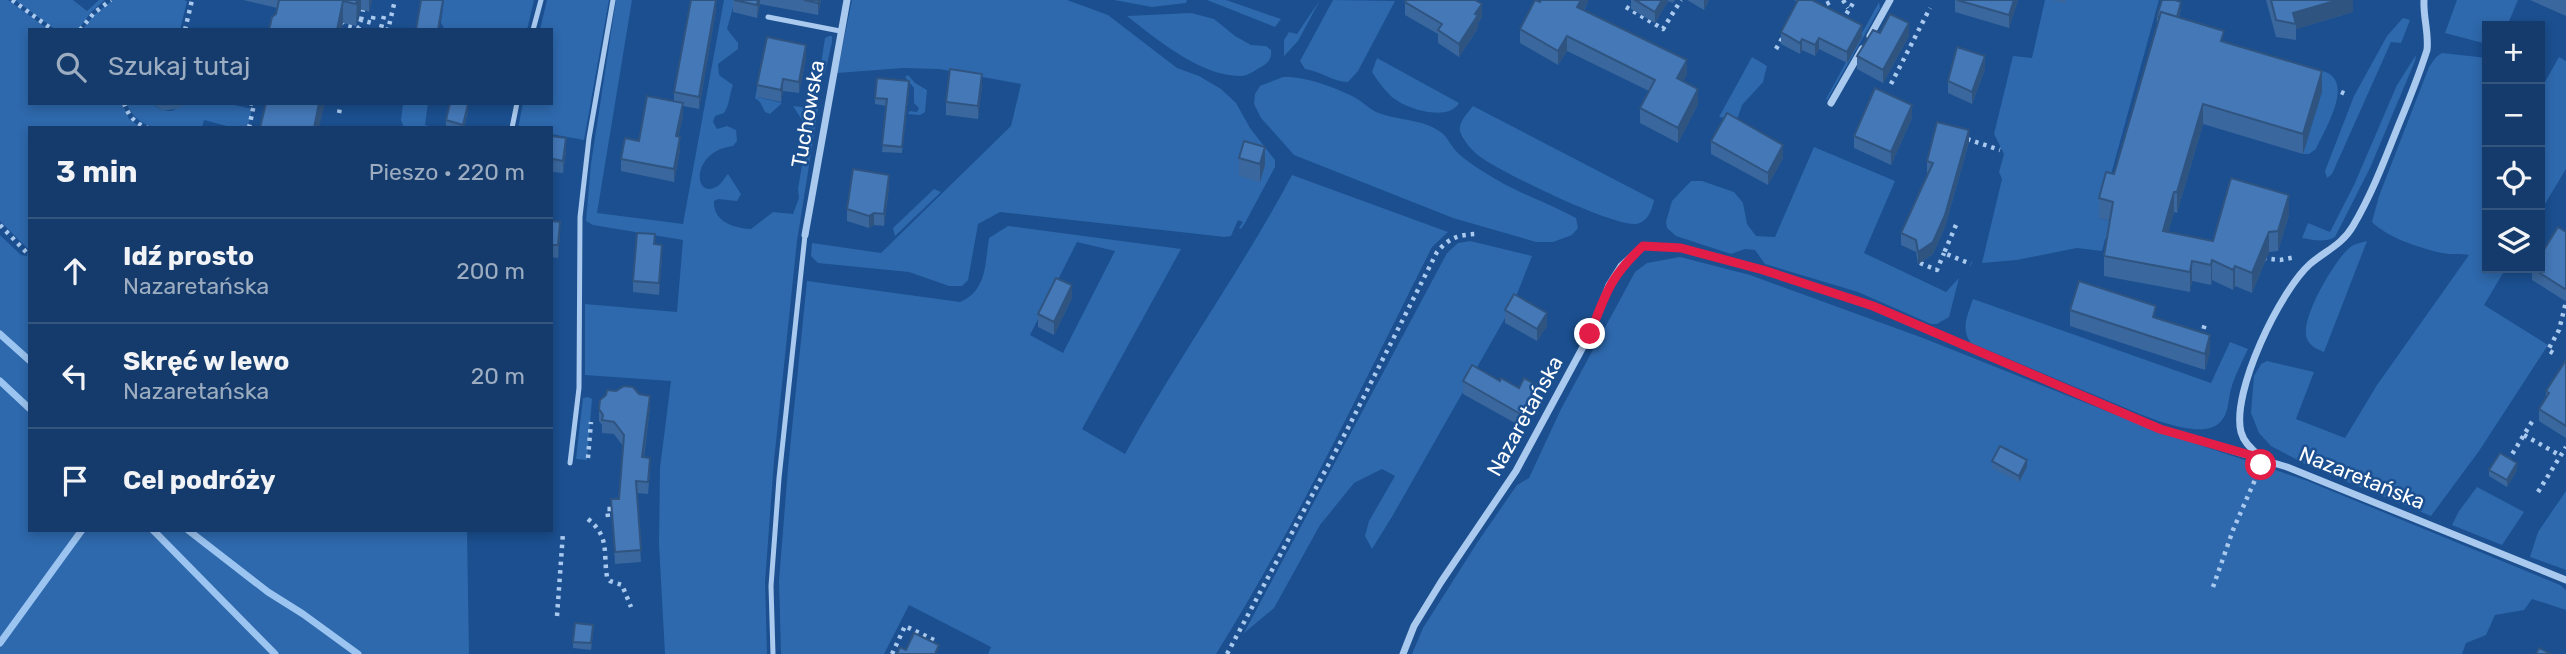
<!DOCTYPE html>
<html lang="pl">
<meta charset="utf-8">
<style>
body{margin:0;font-family:Rubik,sans-serif;background:#1d4271;color:#f1f3f6}
.controls{position:absolute;right:21px;top:21px;display:grid;overflow:hidden;border-radius:0px;box-shadow:0 4px 10px #0003}
.controls button{width:63px;height:63px;display:grid;place-items:center;padding:0;border:0;border-bottom:2px solid #33557e;background:#143b6b;color:#f1f3f6;font:35px sans-serif}
.stop{position:absolute;width:21px;height:21px;margin:-16px;border:5px solid #e11d48;border-radius:50%;background:#fff}
.stop.end{background:#e11d48;border-color:#fff;box-shadow:0 2px 7px #0008}
.list{margin:0;padding:0;list-style:none}
h2{display:flex;justify-content:space-between;align-items:center;height:91px;margin:0;padding:0 28px;font-size:30px}
h2 small{font-size:23px;font-weight:400;color:#9dadc1}
.list li{display:grid;grid-template-columns:46px 1fr auto;gap:21px;align-items:center;box-sizing:border-box;height:105px;padding:0 28px;border-top:2px solid #33557e}
.list b{display:block;font-size:26px;white-space:nowrap}
.list p{margin:0;font-size:23px;white-space:nowrap;color:#9dadc1}
.list em{font-size:23px;font-style:normal;color:#9dadc1}
.icon{flex:none;width:38px;height:38px;fill:none;stroke:currentColor;stroke-width:2;stroke-linecap:round;stroke-linejoin:round}
.map{position:relative;flex:none;width:2566px;height:654px;overflow:hidden}
.search{position:absolute;background:#143b6b;box-shadow:0 4px 10px #0003;left:28px;top:28px;width:525px;height:77px;display:flex;align-items:center;gap:18px;box-sizing:border-box;padding:0 24px;border-radius:0px;color:#9dadc1;font-size:26px}
.panel{position:absolute;background:#143b6b;box-shadow:0 4px 10px #0003;left:28px;top:126px;width:525px;height:406px;border-radius:0px}
.map>svg:first-child{display:block}
.green{fill:#2e69ad;fill-rule:evenodd}
.lines{fill:none;stroke-linecap:round;stroke-linejoin:round}
.stream{stroke:#9cc4f0;stroke-width:7}
.path{stroke:#a9c9ee;stroke-width:4.5;stroke-dasharray:3.5 5;stroke-linecap:butt}
.service{stroke:#a9c9ee;stroke-width:5}
.minor{stroke:#a9c9ee;stroke-width:7}
.wall{fill:#3a679d}
.shaded-wall{fill:#305480}
.building{fill:#4478b7;stroke:#305480;stroke-width:2}
.route{stroke:#e11d48;stroke-width:9}
.labels{text-anchor:middle;stroke-width:5;stroke-linejoin:round;paint-order:stroke}
.street-label{font-size:21px;fill:#fff;stroke:#1b4f8f}
</style>
<div class="map">
<svg width="2566" height="654" viewBox="0 0 2566 654">
<rect width="100%" height="100%" fill="#1b4f8f"/>
<!-- green -->
<g class="green">
<polygon points="0,0 8,0 49,30 30,30 30,103 122,103 129,119 141,128 30,128 30,530 467,530 469,654 0,654 0,235 21,255 27,256 28,249 0,221"/>
<polygon points="15,0 73,0 87,11 99,0 105,0 91,12 78,30 56,30"/>
<polygon points="113,0 184,0 187,1 180,30 82,30 95,14"/>
<polygon points="444,0 534,0 527,30 445,30 441,23"/>
<polygon points="547,0 609,0 584,140 551,134 551,128 518,128 523,103 551,103 551,30 540,30"/>
<path d="M 616,0 L 632,0 L 597,213 L 683,224 L 724,0 L 735,0 L 727,29 L 738,43 L 738,49 L 718,64 L 719,75 L 733,85 C 729,95 730,104 724,113 L 715,116 L 713,122 L 717,129 L 727,126 L 736,130 L 737,141 L 733,146 C 691,151 693,199 716,187 C 722,184 724,178 728,174 L 741,194 L 737,201 L 718,199 L 714,201 C 713,222 734,228 751,229 L 773,212 L 793,214 L 799,198 L 798,189 L 808,129 L 793,106 L 818,109 L 797,241 L 774,461 L 765,582 L 767,654 L 665,654 L 659,544 L 660,468 L 671,381 L 585,375 L 585,304 L 677,312 L 683,240 L 593,225 L 586,221 L 591,164 Z"/>
<polygon points="852,0 1067,0 1108,15 1177,68 1199,76 1221,89 1236,103 1250,128 1275,160 1275,167 1245,223 1241,229 1239,228 1243,222 1238,220 1231,236 1225,237 1000,212 978,224 968,280 962,286 949,286 909,272 818,263 811,256 812,243 881,253 1011,126 1021,84 939,69 903,68 837,73"/>
<polygon points="1114,0 1187,0 1186,3 1152,7"/>
<polygon points="1207,0 1226,0 1281,19 1275,27"/>
<polygon points="1320,0 1298,41 1284,56 1284,40 1289,32 1297,34"/>
<path d="M 1333,0 L 1395,1 L 1358,71 L 1348,82 C 1333,82 1321,71 1305,69 L 1300,61 Z"/>
<polygon points="2045,0 2159,0 2099,218 2213,252 2214,258 2105,239 2102,251 2077,248 2017,260 1982,263 2002,179 1999,172 2004,154 1994,134 2013,56 2032,58"/>
<polygon points="2457,0 2518,0 2507,26 2487,26 2487,44 2445,33"/>
<polygon points="1879,2 1880,8 1827,100 1826,99"/>
<path d="M 1191,13 L 1214,19 L 1235,36 L 1251,45 L 1266,46 L 1271,50 C 1272,59 1268,63 1261,67 C 1255,70 1248,76 1241,76 C 1202,77 1156,39 1127,16 Z"/>
<polygon points="2403,18 2410,20 2401,43 2391,42 2332,174 2327,178 2325,171 2354,96 2387,36"/>
<polygon points="829,36 832,36 832,42 825,73 819,77 825,38"/>
<path d="M 2442,53 L 2487,58 L 2487,268 L 2506,268 L 2484,305 L 2548,345 L 2479,451 L 2431,516 L 2309,466 L 2271,446 L 2259,433 L 2251,413 L 2254,376 L 2261,364 L 2267,361 L 2314,372 L 2296,419 L 2345,438 L 2377,385 L 2469,255 C 2461,253 2451,255 2442,253 C 2420,248 2388,238 2372,222 L 2379,196 L 2429,67 L 2436,57 Z"/>
<path d="M 2416,55 L 2415,61 L 2370,168 L 2335,237 C 2325,243 2313,240 2302,238 L 2308,223 L 2330,232 L 2354,185 L 2397,85 Z"/>
<polygon points="1752,57 1767,66 1763,82 1742,105 1738,117 1733,119 1719,117"/>
<polygon points="2559,57 2566,61 2566,169 2540,212 2540,80 2545,82"/>
<path d="M 1377,58 L 1459,103 C 1448,123 1401,108 1389,94 C 1383,88 1377,80 1372,72 Z"/>
<path d="M 2309,69 C 2362,70 2328,123 2316,149 L 2309,154 L 2303,154 L 2322,92 Z"/>
<polygon points="908,75 915,83 927,90 925,112 920,115 908,114 910,111 917,112 919,108 914,103 914,88 905,77"/>
<path d="M 1283,77 C 1304,76 1335,87 1354,97 C 1362,101 1368,108 1376,112 C 1397,121 1423,118 1442,133 C 1448,138 1452,148 1459,154 C 1470,164 1485,173 1499,181 C 1523,195 1551,204 1576,218 L 1578,228 L 1572,235 L 1553,242 L 1536,242 L 1453,218 L 1294,155 L 1261,118 L 1254,104 L 1255,94 L 1260,86 Z"/>
<polygon points="757,88 757,97 782,103 770,114 765,112 760,102 755,98"/>
<path d="M 126,103 L 151,103 L 163,111 L 172,111 L 185,103 L 226,103 L 252,109 L 248,128 L 234,128 L 204,120 L 202,128 C 172,128 141,136 126,103 Z"/>
<polygon points="403,103 428,103 425,125 436,128 404,128 401,120"/>
<path d="M 1473,106 L 1654,200 C 1652,210 1648,222 1636,224 C 1611,226 1505,174 1482,158 C 1474,153 1465,143 1461,134 C 1456,124 1467,114 1473,106 Z"/>
<polygon points="1814,147 1895,181 1864,253 1946,292 1959,278 1949,317 1937,324 1931,324 1858,292 1765,264 1755,250 1745,249 1731,254 1676,236 1667,228 1666,222 1672,201 1691,181 1702,181 1734,192 1743,203 1747,224 1756,236 1775,237"/>
<path d="M 1292,175 L 1448,232 L 1432,247 C 1363,384 1297,524 1216,654 L 988,654 L 991,647 L 909,605 L 884,654 L 781,654 L 779,581 L 788,468 L 807,281 L 960,302 C 987,291 985,263 989,238 L 1008,226 L 1181,249 L 1082,429 L 1125,454 C 1177,359 1241,271 1292,175 ZM 1077,242 L 1115,251 L 1063,353 L 1030,335 Z"/>
<polygon points="934,189 941,192 895,236 893,228"/>
<polygon points="1470,241 1532,256 1513,304 1393,515 1372,549 1365,536 1369,521 1395,476 1382,469 1354,483 1320,525 1274,608 1244,633 1447,253 1458,243"/>
<path d="M 2367,241 L 2324,352 C 2317,349 2311,347 2307,339 C 2299,320 2333,264 2347,250 C 2353,244 2359,243 2367,241 Z"/>
<polygon points="1680,257 1750,275 1923,338 2154,430 2305,480 2560,585 2566,590 2566,610 2532,599 2524,610 2495,615 2486,635 2466,643 2462,654 1412,654 1423,628 1477,543 1517,485 1529,478 1561,409 1635,272 1647,263"/>
<path d="M 1973,299 L 2211,383 L 2230,342 L 2248,349 C 2242,362 2235,375 2231,389 C 2228,399 2229,412 2222,420 C 2207,441 2159,421 2140,414 L 1971,343 C 1960,329 1968,314 1973,299 Z"/>
<polygon points="588,397 592,399 587,460 576,459 583,398"/>
<polygon points="2477,487 2524,512 2502,545 2452,525 2459,511"/>
<polygon points="2566,491 2566,570 2530,557 2538,532"/>
</g>
<g class="lines">
<!-- stream -->
<g class="stream">
<polyline points="0,334 30,361"/>
<polyline points="0,381 30,409"/>
<polyline points="153,530 275,654"/>
<polyline points="188,530 268,592 303,614 358,654"/>
<polyline points="0,643 82,530"/>
</g>
<!-- path -->
<g class="path">
<polyline points="12,0 53,30"/>
<polyline points="1843,0 1848,8"/>
<polyline points="1626,7 1663,29 1681,0"/>
<polyline points="1819,8 1834,0"/>
<polyline points="384,16 381,28 388,30 395,0"/>
<polyline points="361,20 363,10"/>
<polyline points="342,21 345,25 359,28"/>
<polyline points="1842,21 1855,0"/>
<polyline points="80,30 94,13 111,0"/>
<polyline points="185,30 192,0"/>
<polyline points="358,30 361,20 372,23 374,14"/>
<polyline points="1776,49 1783,37"/>
<polyline points="1891,84 1930,8"/>
<polyline points="2341,92 2348,95"/>
<path d="M 124,103 C 128,115 135,124 148,128"/>
<polyline points="339,113 341,103"/>
<polyline points="249,128 254,104 249,103"/>
<polyline points="1967,139 2000,150"/>
<polyline points="0,225 30,256"/>
<polyline points="1956,225 1944,253 1971,264"/>
<polyline points="2263,258 2280,260 2296,257"/>
<polyline points="1920,263 1937,270 1944,253"/>
<polyline points="2201,337 2205,324"/>
<polyline points="2553,353 2548,350 2559,330 2566,302"/>
<polyline points="2524,435 2561,456"/>
<polyline points="588,458 591,422"/>
<polyline points="2508,461 2533,420"/>
<polyline points="2538,492 2566,447"/>
<polyline points="608,517 607,509 616,509"/>
<path d="M 588,519 C 610,537 603,552 607,577 L 610,581 L 622,585 L 631,607"/>
<polyline points="2213,587 2233,530 2258,473"/>
<polyline points="557,616 563,533"/>
<polyline points="892,654 905,626 936,641"/>
<path d="M 1227,654 L 1347,430 L 1437,252 C 1449,238 1457,235 1476,234"/>
</g>
<!-- service -->
<g class="service">
<polyline points="768,17 840,31"/>
<polyline points="533,30 541,0"/>
<polyline points="512,128 517,103"/>
<polyline points="570,463 579,388 580,217 589,138 613,0"/>
<polyline points="773,654 771,586 779,478 805,235"/>
</g>
<!-- minor -->
<g class="minor">
<polyline points="1870,36 1890,0"/>
<polyline points="1831,103 1862,49"/>
<polyline points="805,235 847,0"/>
<path d="M 2260,456 C 2252,450 2244,443 2241,432 C 2231,392 2280,291 2310,264 C 2325,251 2342,245 2353,226 C 2372,194 2385,159 2399,124 C 2409,100 2419,75 2427,50 C 2429,33 2423,17 2424,0"/>
<polyline points="1403,654 1414,626 1441,582 1516,471 1590,334 1609,285 1621,266 1643,246 1681,248 1763,270 1873,306 2160,429 2287,467 2566,580"/>
</g>
</g>
<!-- wall -->
<g class="wall">
<polygon points="243,0 372,0 369,12 361,9 356,26 343,23 276,14 277,8"/>
<polygon points="733,0 821,0 818,15 760,4 757,18 733,12"/>
<polygon points="1588,0 1588,2 1584,10 1687,75 1683,81 1698,104 1678,143 1640,123 1640,108 1649,91 1567,51 1558,65 1520,43 1520,29 1540,2"/>
<polygon points="1631,0 1675,0 1673,3 1668,1 1655,23 1631,9"/>
<polygon points="1687,0 1709,0 1704,10"/>
<polygon points="1794,0 1812,0 1862,37 1847,63 1819,49 1815,56 1802,50 1800,54 1781,44 1781,32 1797,2"/>
<polygon points="1955,0 2018,0 2009,28 1955,12"/>
<polygon points="2051,0 2066,0 2065,3"/>
<polygon points="2266,0 2353,0 2353,12 2296,29 2296,40 2276,37"/>
<polygon points="2530,0 2566,0 2566,16"/>
<polygon points="1405,2 1482,17 1478,23 1478,28 1459,57 1438,43 1438,34 1405,15"/>
<polygon points="2181,9 2179,17 2224,42 2322,91 2303,154 2203,124 2177,213 2174,212 2168,232 2213,241 2289,215 2278,251 2269,252 2252,293 2235,286 2233,290 2212,280 2211,285 2192,281 2190,292 2104,276 2104,256 2110,221 2099,218 2099,198 2114,174 2158,23 2157,22 2157,16"/>
<polygon points="716,10 699,109 683,106 683,116 678,137 680,150 674,182 621,171 621,159 639,141 674,102 674,92"/>
<polygon points="1880,33 1909,36 1883,83 1857,69 1857,56"/>
<polygon points="806,57 799,93 783,91 781,102 757,97 757,85"/>
<polygon points="1985,69 1972,104 1948,93 1948,81"/>
<polygon points="982,86 978,119 946,115 946,102"/>
<polygon points="909,88 902,153 882,152 886,106 875,104 875,98"/>
<polygon points="152,103 185,103 180,108 163,111"/>
<polygon points="468,111 464,128 446,127 446,120"/>
<polygon points="1912,118 1891,165 1854,148 1854,136"/>
<polygon points="551,136 566,151 563,173 553,172"/>
<polygon points="1711,141 1783,158 1768,185 1711,154"/>
<polygon points="1969,142 1945,227 1933,254 1918,264 1916,252 1901,245 1901,233 1928,173 1927,173 1927,161"/>
<polygon points="1239,158 1265,165 1260,182 1239,176"/>
<polygon points="889,187 884,226 874,225 869,228 847,221 847,209"/>
<polygon points="551,221 560,234 558,258 551,257"/>
<polygon points="2566,232 2566,300 2565,301 2532,280 2532,268"/>
<polygon points="655,244 662,256 659,295 633,292 633,281"/>
<polygon points="1072,298 1054,335 1038,327 1038,314"/>
<polygon points="1505,310 1547,326 1537,341 1505,323"/>
<polygon points="2070,310 2156,318 2210,352 2205,370 2070,326"/>
<polygon points="2566,360 2566,438 2539,421 2539,409 2546,397 2546,391"/>
<polygon points="1463,381 1500,381 1519,388 1540,400 1524,428 1463,394"/>
<polygon points="650,408 644,457 650,470 648,494 637,493 641,562 615,564 611,499 619,499 623,446 614,434 602,433 602,425 599,421 599,409"/>
<polygon points="1992,461 2027,467 2019,482 1992,468"/>
<polygon points="2489,470 2517,470 2507,487 2489,476"/>
<polygon points="593,632 591,650 573,648 573,642"/>
</g>
<!-- shaded-wall -->
<g class="shaded-wall">
<polygon points="357,0 361,0 361,9 356,26"/>
<polygon points="369,0 372,0 369,12"/>
<polygon points="716,0 716,10 699,109 699,97"/>
<polygon points="758,0 760,0 760,4 757,18"/>
<polygon points="819,0 821,0 818,15 818,3"/>
<polygon points="1581,0 1588,0 1588,2 1577,21 1577,7"/>
<polygon points="1662,0 1668,0 1668,1 1655,23 1655,12"/>
<polygon points="1704,0 1709,0 1704,10"/>
<polygon points="2014,0 2018,0 2009,28 2009,15"/>
<polygon points="2338,0 2353,0 2353,12 2296,29 2296,24 2293,13"/>
<polygon points="343,1 343,23 342,30 337,30"/>
<polygon points="2181,2 2181,9 2175,28 2175,22"/>
<polygon points="1482,4 1482,17 1478,23 1478,28 1459,57 1459,44"/>
<polygon points="1909,23 1909,36 1883,83 1883,70"/>
<polygon points="1862,25 1862,37 1847,63 1847,52"/>
<polygon points="1567,36 1567,51 1558,65 1558,51"/>
<polygon points="1819,38 1819,49 1815,56 1815,45"/>
<polygon points="1802,39 1802,50 1800,54 1800,43"/>
<polygon points="806,45 806,57 799,93 799,82"/>
<polygon points="1985,56 1985,69 1972,104 1972,92"/>
<polygon points="1687,60 1687,75 1677,92 1677,78"/>
<polygon points="2322,71 2322,91 2303,154 2303,134"/>
<polygon points="982,74 982,86 978,119 978,106"/>
<polygon points="783,79 783,91 781,102 781,90"/>
<polygon points="1698,89 1698,104 1678,143 1678,128"/>
<polygon points="319,103 325,103 319,128 314,128"/>
<polygon points="683,103 683,116 676,149 676,136"/>
<polygon points="468,104 468,111 464,128 463,128"/>
<polygon points="2203,104 2203,124 2177,213 2177,192"/>
<polygon points="1912,105 1912,118 1891,165 1891,152"/>
<polygon points="1969,130 1969,142 1945,227 1933,254 1918,264 1918,252"/>
<polygon points="680,137 680,150 674,182 674,169"/>
<polygon points="566,138 566,151 563,173 563,161"/>
<polygon points="1783,145 1783,158 1768,185 1768,173"/>
<polygon points="1265,147 1265,165 1260,182 1260,164"/>
<polygon points="889,175 889,187 884,226 884,214"/>
<polygon points="2174,192 2174,212 2163,252 2163,231"/>
<polygon points="2289,195 2289,215 2278,251 2278,231"/>
<polygon points="874,213 874,225 869,228 869,216"/>
<polygon points="560,222 560,234 558,258 558,245"/>
<polygon points="2269,232 2269,252 2252,293 2252,273"/>
<polygon points="662,245 662,256 659,295 659,283"/>
<polygon points="2212,260 2212,280 2211,285 2211,265"/>
<polygon points="2192,261 2192,281 2190,292 2190,272"/>
<polygon points="2235,266 2235,286 2233,290 2233,270"/>
<polygon points="1072,285 1072,298 1054,335 1054,322"/>
<polygon points="553,300 553,313 551,327 551,315"/>
<polygon points="1547,313 1547,326 1537,341 1537,329"/>
<polygon points="2210,335 2210,352 2205,370 2205,354"/>
<polygon points="1540,387 1540,400 1524,428 1524,416"/>
<polygon points="650,396 650,408 642,469 642,457"/>
<polygon points="2027,460 2027,467 2019,482 2019,476"/>
<polygon points="2517,463 2517,470 2507,487 2507,480"/>
</g>
<!-- building -->
<g class="building">
<polygon points="279,0 357,0 356,4 343,1 337,30 269,30 272,17 276,14"/>
<polygon points="421,0 443,0 438,30 416,30"/>
<polygon points="691,0 716,0 699,97 674,92"/>
<polygon points="734,0 758,0 757,5"/>
<polygon points="804,0 819,0 818,3"/>
<polygon points="1406,0 1475,0 1482,4 1475,14 1478,15 1459,44 1438,30 1442,24 1405,2"/>
<polygon points="1535,0 1540,2 1541,0 1581,0 1577,7 1687,60 1677,78 1698,89 1678,128 1640,108 1655,80 1567,36 1558,51 1520,29"/>
<polygon points="1635,0 1662,0 1655,12"/>
<polygon points="1798,0 1812,0 1862,25 1847,52 1819,38 1815,45 1802,39 1800,43 1781,32"/>
<polygon points="1957,0 2014,0 2009,15"/>
<polygon points="2162,0 2175,0 2181,2 2177,17 2161,12 2160,17 2157,16"/>
<polygon points="2271,0 2338,0 2293,13 2296,24 2276,20"/>
<polygon points="2161,12 2224,31 2221,41 2322,71 2303,134 2203,104 2177,192 2174,192 2163,231 2213,241 2231,178 2289,195 2278,231 2269,232 2252,273 2235,266 2233,270 2212,260 2211,265 2192,261 2190,272 2104,256 2113,202 2099,198 2106,172 2114,174"/>
<polygon points="1890,14 1909,23 1883,70 1857,56 1873,30 1880,33"/>
<polygon points="767,37 806,45 799,82 783,79 781,90 757,85"/>
<polygon points="1957,47 1985,56 1972,92 1948,81"/>
<polygon points="950,69 982,74 978,106 946,102"/>
<polygon points="877,78 909,81 902,147 882,145 887,99 875,98"/>
<polygon points="1875,88 1912,105 1891,152 1854,136"/>
<polygon points="647,96 683,103 676,136 680,137 674,169 621,159 625,138 639,141"/>
<polygon points="266,103 319,103 314,128 260,128"/>
<polygon points="450,103 468,104 463,125 446,120"/>
<polygon points="1727,113 1783,145 1768,173 1711,141"/>
<polygon points="1937,122 1969,130 1945,215 1933,242 1918,252 1916,240 1901,233 1933,163 1927,161"/>
<polygon points="551,136 566,138 563,161 553,159 551,169"/>
<polygon points="1244,141 1265,147 1260,164 1239,158"/>
<polygon points="853,169 889,175 884,214 874,213 869,216 847,209"/>
<polygon points="551,221 560,222 558,245 551,245"/>
<polygon points="2558,227 2566,232 2566,287 2565,289 2532,268 2540,268 2540,256"/>
<polygon points="637,233 655,234 654,244 662,245 659,283 633,281"/>
<polygon points="1056,278 1072,285 1054,322 1038,314"/>
<polygon points="2079,281 2156,306 2153,317 2210,335 2205,354 2070,310"/>
<polygon points="1514,294 1547,313 1537,329 1505,310"/>
<polygon points="2566,360 2566,426 2539,409 2549,393 2546,391"/>
<polygon points="1472,365 1500,381 1501,378 1519,388 1524,378 1540,387 1524,416 1463,381"/>
<polygon points="624,386 633,387 639,394 650,396 642,457 650,458 648,482 636,481 641,550 615,552 611,499 619,499 624,435 614,422 602,420 603,415 599,409 600,400 606,395 607,390 616,391"/>
<polygon points="2000,446 2027,460 2019,476 1992,461"/>
<polygon points="2500,453 2517,463 2507,480 2489,470"/>
<polygon points="575,623 593,625 591,643 573,642"/>
<polygon points="914,633 939,645 935,654 897,654 900,647 906,650"/>
<polygon points="2539,648 2551,654 2536,654"/>
</g>
<g class="lines">
<!-- route -->
<path class="route" d="M 1590,334 C 1606,293 1610,277 1643,246 L 1681,248 L 1763,270 L 1873,306 L 2160,429 L 2264,459 L 2261,465"/>
</g>
<g class="labels">
<!-- street labels -->
<g class="street-label">
<text transform="translate(808 114) rotate(-80)" y="7">Tuchowska</text>
<text transform="translate(1525 416) rotate(-61)" y="7">Nazaretańska</text>
<text transform="translate(2362 478) rotate(22)" y="7">Nazaretańska</text>
</g>
</g>
</svg>
<div class="controls">
<button>+</button>
<button>−</button>
<button><svg class="icon" aria-label="locate" viewBox="0 0 24 24"><circle cx="12" cy="12" r="6"/><path d="M12 2v4M12 18v4M2 12h4M18 12h4"/></svg></button>
<button><svg class="icon" aria-label="layers" viewBox="0 0 24 24"><path d="M12 4l9 5-9 5-9-5zM3 14l9 5 9-5"/></svg></button>
</div>
<div class="stop" style="left:2261px;top:465px"></div>
<div class="stop end" style="left:1590px;top:334px"></div>
<div class="search"><svg class="icon" aria-label="search" viewBox="0 0 24 24"><circle cx="10" cy="10" r="6"/><path d="M15 15l6 6"/></svg>Szukaj tutaj</div>
<section class="panel">
<h2>3 min<small>Pieszo · 220 m</small></h2>
<ul class="list">
<li><svg class="icon" aria-label="ahead" viewBox="0 0 24 24"><path d="M12 20V5M6 11l6-6 6 6"/></svg><div><b>Idź prosto</b><p>Nazaretańska</p></div><em>200 m</em></li>
<li><svg class="icon" aria-label="left" viewBox="0 0 24 24"><path d="M17 20v-9H6M10 6l-5 5 5 5"/></svg><div><b>Skręć w lewo</b><p>Nazaretańska</p></div><em>20 m</em></li>
<li><svg class="icon" aria-label="arrive" viewBox="0 0 24 24"><path d="M6 21V4h12l-3 4 3 4H6"/></svg><div><b>Cel podróży</b></div></li>
</ul>
</section>
</div>
